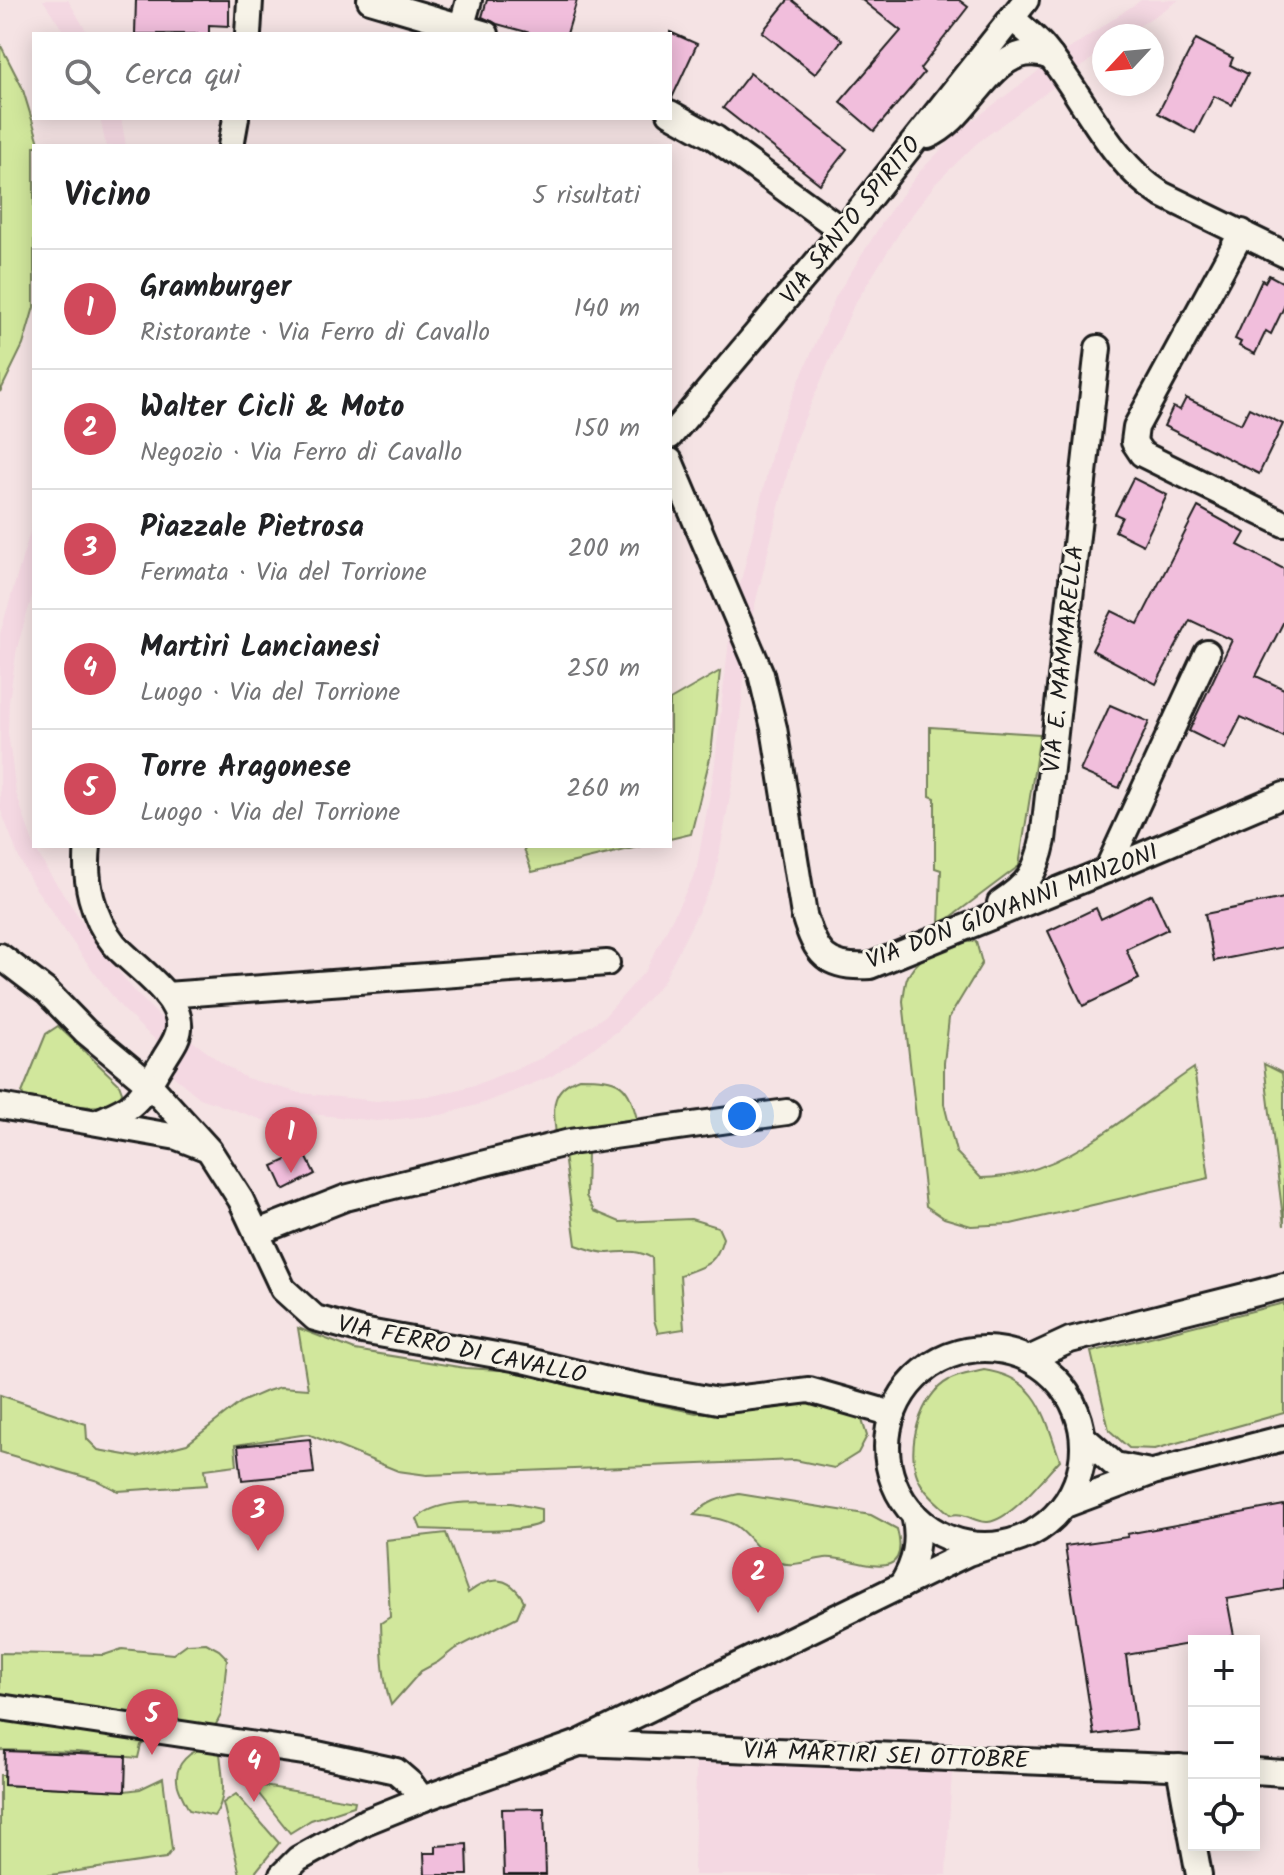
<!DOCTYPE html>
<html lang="it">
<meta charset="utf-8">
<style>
body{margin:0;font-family:Kalam,sans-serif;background:#f2f2f2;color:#202124}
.controls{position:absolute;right:24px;bottom:24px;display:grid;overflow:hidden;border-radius:0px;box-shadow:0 4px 20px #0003}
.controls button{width:72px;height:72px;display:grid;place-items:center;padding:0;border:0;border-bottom:2px solid #e0e0e0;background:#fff;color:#202124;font:40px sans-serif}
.compass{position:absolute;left:1092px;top:24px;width:72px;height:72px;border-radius:50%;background:#fff;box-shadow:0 4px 20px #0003;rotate:244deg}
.you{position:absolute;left:742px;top:1116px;width:28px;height:28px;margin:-20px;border:6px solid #fff;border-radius:50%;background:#1a73e8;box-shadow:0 0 0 12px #1a73e833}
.badge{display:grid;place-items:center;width:52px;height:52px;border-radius:50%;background:#d1495b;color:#fff;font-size:26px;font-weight:700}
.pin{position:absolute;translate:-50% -66px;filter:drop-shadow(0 2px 4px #0008)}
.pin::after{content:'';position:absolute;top:42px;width:28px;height:24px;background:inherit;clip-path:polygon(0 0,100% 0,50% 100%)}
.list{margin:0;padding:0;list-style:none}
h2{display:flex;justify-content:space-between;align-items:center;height:104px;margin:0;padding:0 32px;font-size:34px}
h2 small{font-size:26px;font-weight:400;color:#757577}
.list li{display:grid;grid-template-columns:52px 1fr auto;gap:24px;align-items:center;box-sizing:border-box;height:120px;padding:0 32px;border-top:2px solid #e0e0e0}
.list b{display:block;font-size:30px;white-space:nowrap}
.list p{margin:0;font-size:26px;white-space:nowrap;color:#757577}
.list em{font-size:26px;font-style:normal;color:#757577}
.icon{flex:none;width:44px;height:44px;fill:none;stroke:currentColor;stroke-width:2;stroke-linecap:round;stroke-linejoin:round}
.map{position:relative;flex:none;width:1284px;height:1875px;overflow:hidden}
.search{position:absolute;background:#fff;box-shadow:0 4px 20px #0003;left:32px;top:32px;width:640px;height:88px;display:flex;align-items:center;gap:20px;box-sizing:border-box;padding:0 28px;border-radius:0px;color:#757577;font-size:30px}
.panel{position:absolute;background:#fff;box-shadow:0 4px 20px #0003;left:32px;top:144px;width:640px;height:704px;border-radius:0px}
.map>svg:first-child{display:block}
.built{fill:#f4d8e2}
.green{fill:#d1e79c;stroke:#76825c;stroke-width:2}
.building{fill:#f1bedc;stroke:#1c1c1c;stroke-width:2}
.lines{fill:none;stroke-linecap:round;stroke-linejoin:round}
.minor-casing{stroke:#1c1c1c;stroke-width:30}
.minor{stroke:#f7f3e8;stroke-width:24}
.labels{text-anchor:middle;stroke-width:6;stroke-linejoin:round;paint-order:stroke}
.street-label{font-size:24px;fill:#1c1c1c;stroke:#f7f3e8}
</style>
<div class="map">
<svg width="1284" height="1875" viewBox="0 0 1284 1875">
<rect width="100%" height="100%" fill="#f5e3e4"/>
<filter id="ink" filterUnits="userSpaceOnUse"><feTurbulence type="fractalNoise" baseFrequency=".0125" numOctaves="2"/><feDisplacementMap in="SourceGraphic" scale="16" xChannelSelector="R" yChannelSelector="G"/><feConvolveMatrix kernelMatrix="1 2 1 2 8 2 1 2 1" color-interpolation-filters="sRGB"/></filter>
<g filter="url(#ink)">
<!-- built -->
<g class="built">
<polygon points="43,0 68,0 88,34 65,34"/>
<polygon points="1141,0 1179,0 1124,36 1104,36 1104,50 977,143 935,184 903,227 854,305 796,438 750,625 734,774 715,878 663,982 618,1031 552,1076 484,1103 441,1115 377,1121 311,1114 289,1129 200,1098 172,1075 181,1060 144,1030 120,1006 85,960 32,883 19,858 0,808 0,634 34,518 34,590 17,648 9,701 8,732 16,793 34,846 49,873 101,949 135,992 158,1015 219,1061 246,1078 300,1093 377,1101 438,1095 478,1084 542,1058 605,1016 646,970 696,872 714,771 731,622 777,432 836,296 887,215 920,171 964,127 1053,60"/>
<polygon points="100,118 121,118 126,146 106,146"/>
<polygon points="696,1763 952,1772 946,1875 694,1875"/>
</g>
<!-- green -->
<g class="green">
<polygon points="0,44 22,87 40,146 34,146 34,307 23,345 0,392"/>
<polygon points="720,671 711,754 691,834 670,839 670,700"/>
<polygon points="930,727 1040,734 1019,866 939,926 941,870 935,868 935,798 930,796"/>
<polygon points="523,846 642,846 532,872"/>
<path d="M 976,941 L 982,963 L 949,1018 L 944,1063 L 944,1104 L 956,1152 L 981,1178 C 1065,1178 1128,1112 1194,1068 L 1209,1178 L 1011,1224 L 971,1226 L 944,1218 L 926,1206 L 903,1001 C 904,994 905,982 908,976 C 922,950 951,944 976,941 Z"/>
<path d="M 58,1026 L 119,1084 L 122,1092 L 119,1101 C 90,1114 54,1101 24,1096 L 22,1093 L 46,1034 Z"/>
<polygon points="1264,1064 1282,1073 1284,1090 1284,1226"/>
<path d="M 579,1078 C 621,1078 628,1082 638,1123 L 556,1135 C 553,1107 550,1089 579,1078 Z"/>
<path d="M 587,1152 L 586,1196 L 594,1211 L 620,1222 L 691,1219 L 718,1227 L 723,1238 C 716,1265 705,1266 680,1275 L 684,1329 L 658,1333 L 654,1320 L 652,1258 C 636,1249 626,1252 608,1253 C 597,1253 586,1248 576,1245 L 564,1155 Z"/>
<polygon points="1284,1303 1284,1413 1155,1449 1129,1448 1109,1430 1091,1352"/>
<polygon points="298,1328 355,1350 465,1368 518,1371 578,1388 696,1413 812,1401 838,1405 862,1420 867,1436 858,1453 834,1468 795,1460 427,1475 398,1471 308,1434 235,1445 237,1465 205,1469 207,1485 118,1491 98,1481 0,1452 0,1395 86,1424 87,1439 98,1450 137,1457 187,1444 241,1402 264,1392 280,1387 308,1389"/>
<path d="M 984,1370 C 1039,1378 1044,1415 1060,1460 C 1043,1478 1012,1519 988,1522 C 974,1523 965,1511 951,1515 C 939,1504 925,1494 918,1478 C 905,1449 920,1395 949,1380 C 959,1374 973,1373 984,1370 Z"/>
<path d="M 739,1494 L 871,1515 L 897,1529 C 913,1591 851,1555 825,1558 C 809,1560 793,1568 777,1562 C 761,1555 753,1540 740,1529 C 729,1519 708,1517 694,1515 C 708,1501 720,1498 739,1494 Z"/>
<path d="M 512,1503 L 541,1509 L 541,1523 C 517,1535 450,1530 421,1529 L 417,1519 C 438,1497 484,1503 512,1503 Z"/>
<path d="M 446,1533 L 468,1593 C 490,1576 509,1574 524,1601 L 517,1617 L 453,1650 L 438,1662 L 421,1671 L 391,1705 C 382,1678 382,1652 381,1623 L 390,1617 L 386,1540 Z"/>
<polygon points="206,1643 219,1650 227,1658 221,1715 214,1728 0,1697 0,1653 104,1655 122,1649 173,1654 187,1644"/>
<polygon points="0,1718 147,1741 141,1745 138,1758 77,1752 0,1750"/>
<path d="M 211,1747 L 220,1753 C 222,1775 228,1798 214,1816 L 189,1810 C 185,1802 180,1793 178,1786 C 172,1764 192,1748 211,1747 Z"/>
<polygon points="0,1775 4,1775 4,1785 125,1791 140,1789 163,1778 172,1850 166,1858 51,1875 0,1875"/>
<polygon points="251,1784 355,1801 354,1806 311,1820 290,1833"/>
<polygon points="236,1794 279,1843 253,1875 240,1875 223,1803"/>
</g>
<!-- building -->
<g class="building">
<polygon points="136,0 229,0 229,26 209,25 209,34 135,34"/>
<polygon points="487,0 577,0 567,34 534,34 497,24 482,17"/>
<polygon points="788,0 792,0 842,40 815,74 762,32"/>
<polygon points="862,0 959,0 968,7 920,69 924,73 874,131 840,102 901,31"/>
<polygon points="670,32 697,44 672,98 670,98"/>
<polygon points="1196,39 1233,58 1230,65 1248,74 1232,105 1214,96 1195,133 1158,113"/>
<polygon points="750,73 847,149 820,184 723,108"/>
<polygon points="1269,275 1284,283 1284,307 1271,334 1266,331 1255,354 1239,346 1241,342 1235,339 1262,280 1265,282"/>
<polygon points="1186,398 1241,424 1249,408 1283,424 1259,474 1164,426 1173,407 1180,410"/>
<polygon points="1133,478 1167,495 1143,545 1115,531 1122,517 1115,514"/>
<polygon points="1198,507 1245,533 1238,545 1284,569 1284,621 1256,676 1284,689 1284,737 1241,717 1225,749 1189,731 1232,640 1190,620 1156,684 1092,650 1112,611 1138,624"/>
<polygon points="1110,705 1149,722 1119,788 1080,771"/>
<polygon points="1152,894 1168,929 1126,949 1139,979 1083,1006 1048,931 1096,908 1101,919"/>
<polygon points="1284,898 1284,947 1214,961 1205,914"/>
<polygon points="304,1152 315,1174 284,1190 273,1166"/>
<polygon points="310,1439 314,1473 242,1480 238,1446"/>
<polygon points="1284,1505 1284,1589 1227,1599 1234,1636 1126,1655 1136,1729 1094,1735 1065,1546 1128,1537 1127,1534"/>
<polygon points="5,1751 126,1756 125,1791 4,1785"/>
<polygon points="544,1808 546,1875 504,1875 502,1809"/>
<polygon points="467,1844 468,1875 425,1875 424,1853 436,1853 436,1846"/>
</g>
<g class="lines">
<defs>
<g id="minor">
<polyline points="370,0 486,34"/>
<path d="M 1012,18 C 1023,28 1035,37 1044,48 C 1083,95 1109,161 1161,194 L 1284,254"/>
<polyline points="462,25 469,0"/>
<polyline points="248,34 250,0"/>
<polyline points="670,113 715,138 843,231"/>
<path d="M 928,136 C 974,117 994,34 1051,57"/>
<polyline points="231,146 236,118"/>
<polyline points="1242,232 1136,427 1134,442 1142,454 1284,524"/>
<polyline points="670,436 843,231 1026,0"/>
<path d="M 670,461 L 761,674 L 774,728 L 804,915 C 816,954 826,969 870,966 L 1107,870 L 1284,795"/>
<path d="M 88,846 C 84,880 92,917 114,944 C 133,966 182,996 179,1028 C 178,1040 169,1050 163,1061 C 154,1075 145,1094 131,1105 C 122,1112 108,1117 98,1122"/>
<polyline points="1107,870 1207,653"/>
<path d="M 1000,903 C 1028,884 1036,874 1043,840 L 1098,348"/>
<polyline points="0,956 47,992 85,1031 149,1084 209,1150 241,1200 283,1289 315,1318 362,1331 524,1360 607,1380 718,1401 809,1390 893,1414"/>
<polyline points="166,995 607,963"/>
<polyline points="0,1106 177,1137 203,1147"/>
<polyline points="256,1233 345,1198 570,1142 787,1112"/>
<circle cx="985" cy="1447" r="98"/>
<polyline points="1029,1359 1070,1340 1284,1286"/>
<polyline points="1083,1437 1115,1465 1150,1472"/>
<polyline points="1065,1505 1153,1472 1284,1438"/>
<path d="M 901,1586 C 916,1562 920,1541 914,1514"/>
<polyline points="0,1707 317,1754 396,1771 411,1784 422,1799"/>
<polyline points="581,1743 1194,1768"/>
<polyline points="1179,1767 1199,1875"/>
<polyline points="1254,1771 1284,1773"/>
<polyline points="282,1875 298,1859 365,1822 422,1799 579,1743 968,1553 993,1545"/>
</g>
</defs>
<!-- minor casing -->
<use href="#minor" class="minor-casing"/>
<!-- minor -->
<use href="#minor" class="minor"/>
</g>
</g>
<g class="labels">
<!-- street labels -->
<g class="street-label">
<text transform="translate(850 220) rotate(-51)" y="8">VIA SANTO SPIRITO</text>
<text transform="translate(1063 659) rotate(-84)" y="8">VIA E. MAMMARELLA</text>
<text transform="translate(1012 906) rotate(-21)" y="8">VIA DON GIOVANNI MINZONI</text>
<text transform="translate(462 1349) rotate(12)" y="8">VIA FERRO DI CAVALLO</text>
<text transform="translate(886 1755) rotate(2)" y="8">VIA MARTIRI SEI OTTOBRE</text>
</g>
</g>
</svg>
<div class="controls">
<button>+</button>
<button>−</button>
<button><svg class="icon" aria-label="locate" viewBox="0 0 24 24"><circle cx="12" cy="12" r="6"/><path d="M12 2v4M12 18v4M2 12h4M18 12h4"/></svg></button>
</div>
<svg class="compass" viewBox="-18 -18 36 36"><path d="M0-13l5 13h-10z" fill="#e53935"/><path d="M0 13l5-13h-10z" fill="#757577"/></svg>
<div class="you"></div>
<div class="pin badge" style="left:291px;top:1173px">1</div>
<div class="pin badge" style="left:758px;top:1613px">2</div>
<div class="pin badge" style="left:258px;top:1551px">3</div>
<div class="pin badge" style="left:254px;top:1802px">4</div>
<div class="pin badge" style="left:152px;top:1755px">5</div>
<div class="search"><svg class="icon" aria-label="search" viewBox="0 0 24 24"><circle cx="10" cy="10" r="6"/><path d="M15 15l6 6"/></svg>Cerca qui</div>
<section class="panel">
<h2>Vicino<small>5 risultati</small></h2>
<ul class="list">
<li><span class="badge">1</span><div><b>Gramburger</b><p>Ristorante · Via Ferro di Cavallo</p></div><em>140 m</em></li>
<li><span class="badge">2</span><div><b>Walter Cicli &amp; Moto</b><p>Negozio · Via Ferro di Cavallo</p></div><em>150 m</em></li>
<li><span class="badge">3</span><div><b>Piazzale Pietrosa</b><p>Fermata · Via del Torrione</p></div><em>200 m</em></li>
<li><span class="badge">4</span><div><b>Martiri Lancianesi</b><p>Luogo · Via del Torrione</p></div><em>250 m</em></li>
<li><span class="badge">5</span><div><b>Torre Aragonese</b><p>Luogo · Via del Torrione</p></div><em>260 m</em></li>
</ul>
</section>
</div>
